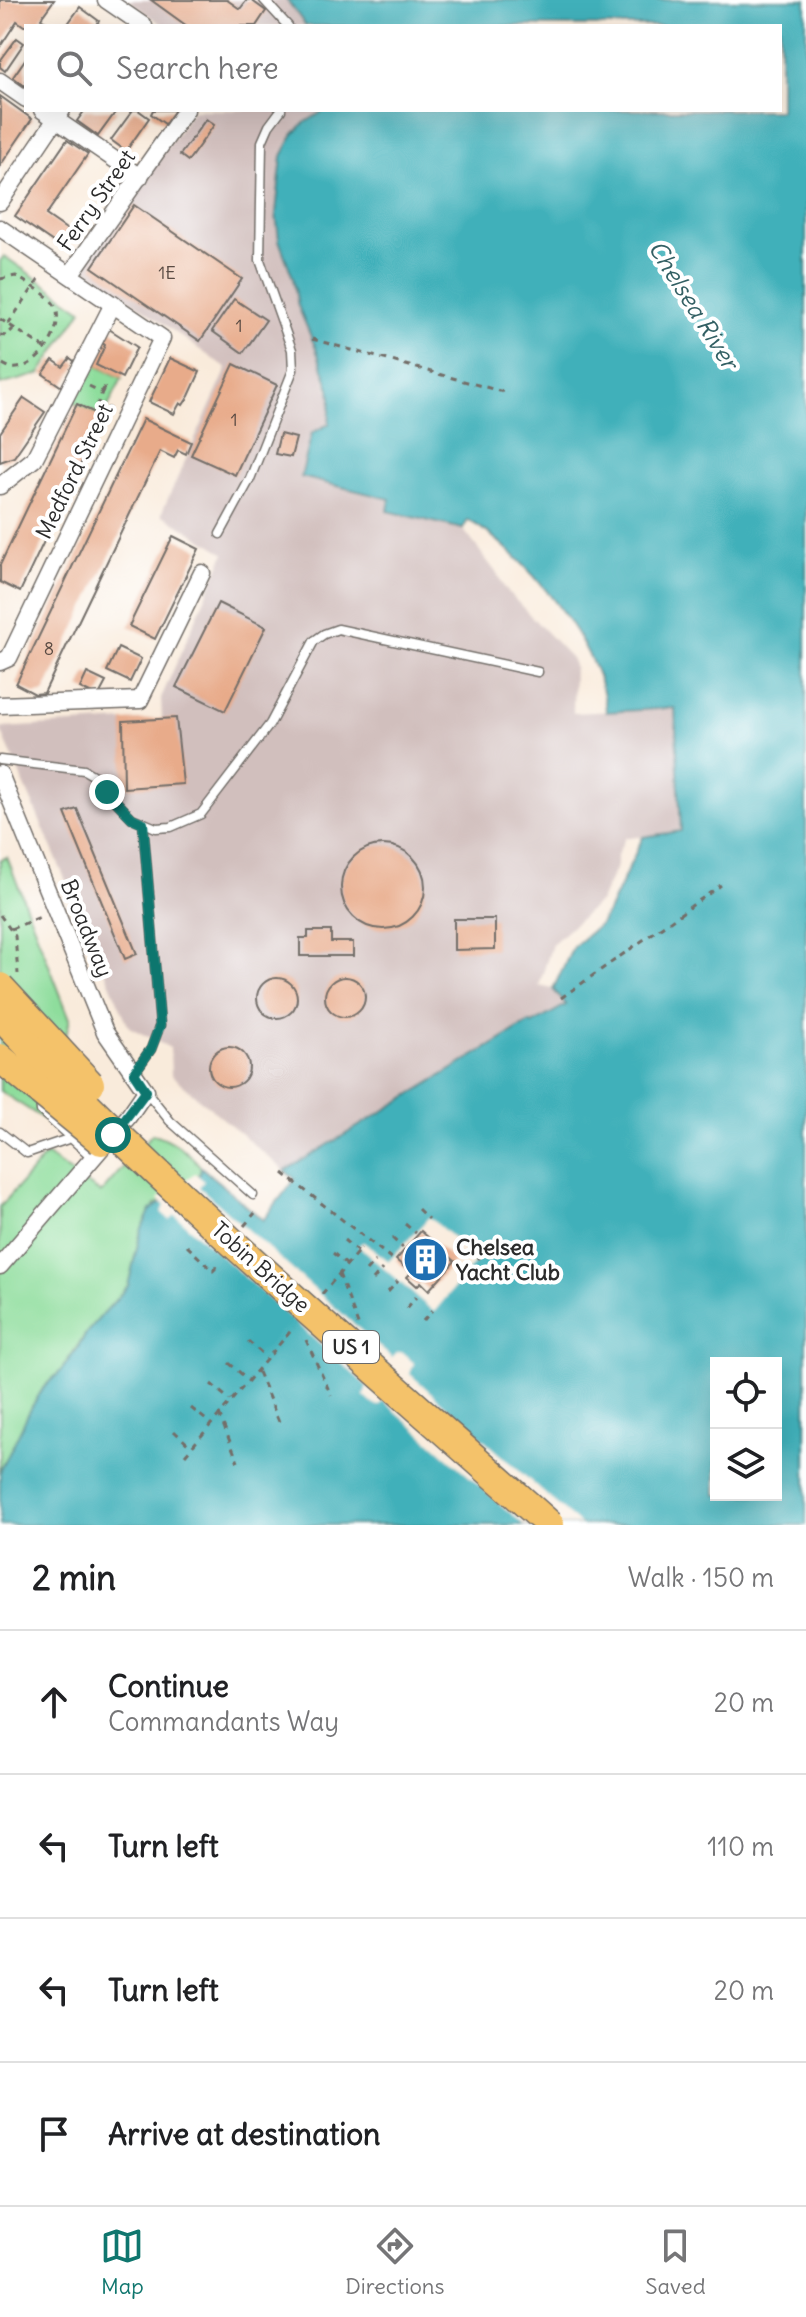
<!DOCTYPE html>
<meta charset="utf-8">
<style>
body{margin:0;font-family:Delius,sans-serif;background:#f2f2f2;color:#202124}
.controls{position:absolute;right:24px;bottom:24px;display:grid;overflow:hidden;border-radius:0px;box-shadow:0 8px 32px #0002}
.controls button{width:72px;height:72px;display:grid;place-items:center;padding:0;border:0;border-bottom:2px solid #e0e0e0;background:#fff;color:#202124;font:40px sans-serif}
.stop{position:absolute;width:24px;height:24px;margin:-18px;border:6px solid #0f766e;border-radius:50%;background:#fff}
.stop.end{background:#0f766e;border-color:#fff;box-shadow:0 2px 8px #0008}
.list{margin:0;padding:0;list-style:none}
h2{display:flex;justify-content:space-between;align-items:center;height:104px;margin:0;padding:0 32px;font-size:34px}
h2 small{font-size:26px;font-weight:400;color:#757577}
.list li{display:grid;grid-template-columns:52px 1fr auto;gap:24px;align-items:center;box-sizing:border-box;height:144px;padding:0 32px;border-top:2px solid #e0e0e0}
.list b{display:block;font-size:30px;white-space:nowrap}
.list p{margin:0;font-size:26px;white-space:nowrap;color:#757577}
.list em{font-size:26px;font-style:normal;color:#757577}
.icon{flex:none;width:44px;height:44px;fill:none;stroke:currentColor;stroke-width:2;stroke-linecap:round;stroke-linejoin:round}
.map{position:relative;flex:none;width:806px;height:1525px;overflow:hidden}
.search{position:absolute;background:#fff;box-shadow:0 8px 32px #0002;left:24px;right:24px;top:24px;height:88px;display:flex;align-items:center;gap:20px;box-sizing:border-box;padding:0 28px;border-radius:0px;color:#757577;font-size:30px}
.sheet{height:680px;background:#fff}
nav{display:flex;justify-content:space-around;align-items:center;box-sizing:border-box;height:112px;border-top:2px solid #e0e0e0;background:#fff;font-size:22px;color:#757577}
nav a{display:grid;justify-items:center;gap:4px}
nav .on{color:#0f766e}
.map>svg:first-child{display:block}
.industrial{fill:#d1bfbd}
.green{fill:#8edd9c;stroke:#5c8464;stroke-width:2}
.water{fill:#40b0ba;stroke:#366e72;stroke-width:2;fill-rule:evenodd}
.pier{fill:#f9ebdb}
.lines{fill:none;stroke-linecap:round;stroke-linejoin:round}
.ferry{stroke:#336064;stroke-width:2;stroke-dasharray:10 8;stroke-linecap:butt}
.building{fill:#e8ab8a}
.lane-casing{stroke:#736e69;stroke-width:11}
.street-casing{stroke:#736e69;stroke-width:19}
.path{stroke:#736e69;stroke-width:3;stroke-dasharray:6 6;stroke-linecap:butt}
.lane{stroke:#fff;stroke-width:8}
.street{stroke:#fff;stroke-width:16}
.highway-bridge-casing{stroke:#736e69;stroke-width:31;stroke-linecap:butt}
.highway-bridge{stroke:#f4c26a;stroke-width:28}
.route{stroke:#0f766e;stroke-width:10}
.labels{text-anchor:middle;stroke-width:8;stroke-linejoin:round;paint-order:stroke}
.number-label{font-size:18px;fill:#5a4b43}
.shield{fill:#fff;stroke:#6b6b6b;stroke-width:2}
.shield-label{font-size:20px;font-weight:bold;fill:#2b2b2b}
.street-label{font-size:22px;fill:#2b2b2b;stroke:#fff}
.poi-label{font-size:22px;font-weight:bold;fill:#2b2b2b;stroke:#fff;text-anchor:start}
.water-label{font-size:24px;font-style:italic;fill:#336064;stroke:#fff}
</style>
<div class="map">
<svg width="806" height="1525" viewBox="0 0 806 1525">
<rect width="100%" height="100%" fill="#fff"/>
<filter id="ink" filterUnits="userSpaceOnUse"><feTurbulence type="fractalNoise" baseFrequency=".0125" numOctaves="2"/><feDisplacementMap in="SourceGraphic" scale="16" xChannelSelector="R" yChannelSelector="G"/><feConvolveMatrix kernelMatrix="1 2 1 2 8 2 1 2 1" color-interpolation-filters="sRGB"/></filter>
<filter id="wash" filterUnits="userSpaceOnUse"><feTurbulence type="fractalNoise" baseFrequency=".006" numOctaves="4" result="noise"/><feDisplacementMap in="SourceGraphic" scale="32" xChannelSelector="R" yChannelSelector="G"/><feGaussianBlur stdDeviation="1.8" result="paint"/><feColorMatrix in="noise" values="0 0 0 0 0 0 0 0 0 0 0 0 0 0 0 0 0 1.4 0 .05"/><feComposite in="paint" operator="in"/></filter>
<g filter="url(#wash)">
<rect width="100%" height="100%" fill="#f9ebdb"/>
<!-- industrial -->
<g class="industrial">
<polygon points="128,0 287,0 306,26 164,26"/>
<polygon points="193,110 325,110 303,124 293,135 282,156 276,213 279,240 293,278 298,306 315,346 331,399 329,425 313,433 447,466 388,511 463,529 498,575 505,589 571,658 574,665 573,713 676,708 681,832 665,835 625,838 617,855 617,865 600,901 552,944 539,986 553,989 566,1005 531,1025 530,1022 285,1171 171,1075 170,1048 129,1027 0,728 162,719 161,698 225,553 161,514 227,369 84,267"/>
</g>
<!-- green -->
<g class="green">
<polygon points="4,256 82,310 40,374 0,385 0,261"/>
<polygon points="89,362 122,378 103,417 70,401"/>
<polygon points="7,857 70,1019 45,1120 0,1091 0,860"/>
<path d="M 152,1134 C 171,1138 189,1152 201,1167 L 200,1173 L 156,1205 L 141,1231 L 128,1286 L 87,1332 L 60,1372 L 44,1387 L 0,1472 L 0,1207 L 46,1155 L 101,1193 Z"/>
</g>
<!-- water -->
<path class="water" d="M 287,0 L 806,0 L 806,1525 L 0,1525 L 0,1472 L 31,1408 L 44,1387 L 60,1372 L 77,1349 L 87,1332 L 128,1286 L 141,1231 L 150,1211 L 200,1174 L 201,1167 L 263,1220 L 295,1179 L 285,1171 L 530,1022 L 532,1024 L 566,1005 L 553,989 L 573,947 L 600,924 L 609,910 L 643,837 L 681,831 L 675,708 L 606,712 C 604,650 522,549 468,520 L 463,529 L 388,511 L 390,499 L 301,477 L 312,433 L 329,424 L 331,399 L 330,389 L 315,346 L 298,306 L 293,278 L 279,240 L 276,213 L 282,156 L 293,135 L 303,124 L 325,110 L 780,110 L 780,26 L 306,26 ZM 716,1363 L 776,1363 L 776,1495 L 716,1495 Z"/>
<!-- pier -->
<g class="pier">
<polygon points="195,1173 204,1181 199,1187 392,1358 398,1352 403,1353 414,1363 410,1374 580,1525 524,1525 384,1401 379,1406 374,1405 364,1396 367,1386 175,1215 170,1220 161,1212 165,1206 158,1199"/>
<polygon points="429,1217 478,1259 434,1312 358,1246 363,1242 389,1261"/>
</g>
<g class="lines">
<!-- ferry -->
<polyline class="ferry" points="806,1525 806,1524"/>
</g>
<g id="blocks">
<!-- building -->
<g class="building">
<polygon points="0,0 54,0 41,18 52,26 24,26 17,21 0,47"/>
<polygon points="151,0 227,0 240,9 247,0 251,0 266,11 256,26 187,26"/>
<polygon points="80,7 99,21 96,26 67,25"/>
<polygon points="17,38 24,43 5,71 0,67 0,61"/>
<polygon points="26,58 26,87 13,77"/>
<polygon points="0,96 32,119 0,166 1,112"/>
<polygon points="85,110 117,110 98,136 77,121"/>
<polygon points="133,110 138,110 149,118 126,151 111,140"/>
<polygon points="153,110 175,110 165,124 151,114"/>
<polygon points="206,119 214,125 188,161 180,155"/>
<polygon points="67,140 88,154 46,215 69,231 59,246 15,216"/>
<polygon points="134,205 242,279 200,341 92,267"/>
<polygon points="234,299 266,320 243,353 212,331"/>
<polygon points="109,329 137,347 122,378 96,365 105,345 100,341"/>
<polygon points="70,358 78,364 62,387 43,374 53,360 63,367"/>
<polygon points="170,358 200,372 189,396 183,405 180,403 174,414 149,402"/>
<polygon points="234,364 277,385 235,475 191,455"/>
<polygon points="24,398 45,412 14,457 0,462 0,433"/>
<polygon points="77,404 103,417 20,592 0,582 0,565"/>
<polygon points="143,419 191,442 186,454 178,450 174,458 160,451 44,693 35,694 16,684"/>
<polygon points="280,434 296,438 291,457 275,454"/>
<polygon points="173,536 199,549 155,639 129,626"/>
<polygon points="218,603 266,627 225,711 176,687"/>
<polygon points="118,648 141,659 130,682 107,671"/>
<polygon points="87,673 106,682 98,697 80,688"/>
<polygon points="176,718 183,784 124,788 123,721"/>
<polygon points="77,809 137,954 125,959 65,813"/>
<circle cx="383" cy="887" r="42"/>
<polygon points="454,919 495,919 495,949 454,950"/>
<polygon points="308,931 331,931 331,942 353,942 353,956 300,956 300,938 308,938"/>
<circle cx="345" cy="997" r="20"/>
<circle cx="277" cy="998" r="20"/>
<circle cx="229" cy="1067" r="20"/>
<polygon points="421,1231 455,1261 429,1290 421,1282 417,1286 407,1277 411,1273 396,1260"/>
</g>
</g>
</g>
<g filter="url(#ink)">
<use href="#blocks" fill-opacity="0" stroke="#736e69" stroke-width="2"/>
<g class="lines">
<defs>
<g id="lane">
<polyline points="264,0 288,26"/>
<polyline points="220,534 250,479 293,370 292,350 260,260 262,142 269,126 281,110"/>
<polyline points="0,760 84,770 101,780 107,792 132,818 156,828 171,827 201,814 270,724 314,641 324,634 338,629 538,672"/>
<polyline points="134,1073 151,1049 160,1025 143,823"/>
<polyline points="146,1091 170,1121 253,1195"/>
<polyline points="40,1101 41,1111 93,1158"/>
<polyline points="0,1132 27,1153 71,1138"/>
</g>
<g id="street">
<polyline points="106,0 144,26"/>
<polyline points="0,81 26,99"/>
<polyline points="42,110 140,177"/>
<polyline points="0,202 62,110"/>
<polyline points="0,228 162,338 9,658 0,662"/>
<polyline points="70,275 186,110"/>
<polyline points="0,486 34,459 113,304"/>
<polyline points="0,705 140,700 202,573"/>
<polyline points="0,774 105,1032 146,1091 128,1117 0,1266"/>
</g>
</defs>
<!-- lane casing -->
<use href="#lane" class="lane-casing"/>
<!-- street casing -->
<use href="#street" class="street-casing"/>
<!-- path -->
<g class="path">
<path d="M 0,279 L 16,276 C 28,284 51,295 56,308 C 64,331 37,371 12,368 C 10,368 1,363 0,363"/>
<polyline points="0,319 45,348"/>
<polyline points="8,324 40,278"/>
<polyline points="0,335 6,336 13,329"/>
<polyline points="312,339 507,393"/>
<polyline points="89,386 102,392 98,403 110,409"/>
<polyline points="102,392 107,382"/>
<polyline points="0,915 15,936 18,974"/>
<polyline points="11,929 40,917"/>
<polyline points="561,998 721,885"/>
<polyline points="283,1173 392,1259"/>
<polyline points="418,1209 428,1219"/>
<polyline points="405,1224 416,1233"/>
<polyline points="244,1226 255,1213"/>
<polyline points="392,1238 403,1248"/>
<polyline points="344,1240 358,1252"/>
<polyline points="187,1246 213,1271 221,1263"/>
<polyline points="333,1253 347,1265"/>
<polyline points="478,1259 487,1248"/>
<polyline points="366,1271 375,1261"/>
<polyline points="339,1274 359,1327"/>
<polyline points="373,1280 382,1269"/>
<polyline points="388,1292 398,1281"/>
<polyline points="322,1294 361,1248"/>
<polyline points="407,1308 416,1297"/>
<polyline points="423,1321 432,1310"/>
<polyline points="306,1340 331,1395"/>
<polyline points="248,1341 266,1357"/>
<polyline points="229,1363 247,1379"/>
<polyline points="258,1372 280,1424"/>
<polyline points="211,1384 230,1400"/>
<polyline points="191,1408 210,1423"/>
<polyline points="219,1414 238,1462"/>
<polyline points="174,1431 191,1447"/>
<polyline points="185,1455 294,1327"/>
</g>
<!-- lane -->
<use href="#lane" class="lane"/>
<!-- street -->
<use href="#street" class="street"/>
<defs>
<g id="highway-bridge">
<polyline points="0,987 90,1084"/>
<path d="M 0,1016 C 172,1198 364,1359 550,1525"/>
<polyline points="0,1058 101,1141"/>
</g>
</defs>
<!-- highway-bridge casing -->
<use href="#highway-bridge" class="highway-bridge-casing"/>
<!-- highway-bridge -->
<use href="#highway-bridge" class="highway-bridge"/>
</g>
</g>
<g class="lines" filter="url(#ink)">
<!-- route -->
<polyline class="route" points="107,792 132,818 143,823 160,1025 151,1049 134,1073 146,1091 113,1135"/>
</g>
<!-- icons -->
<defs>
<symbol id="building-disc" viewBox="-11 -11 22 22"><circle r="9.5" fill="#1f6fb2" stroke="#fff"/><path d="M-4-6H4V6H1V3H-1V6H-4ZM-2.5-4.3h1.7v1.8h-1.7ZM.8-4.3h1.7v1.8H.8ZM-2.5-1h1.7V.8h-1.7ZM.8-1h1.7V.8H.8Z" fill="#fff"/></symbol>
</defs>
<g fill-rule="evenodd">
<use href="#building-disc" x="400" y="1234" width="51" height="51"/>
</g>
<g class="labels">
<!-- number labels -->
<g class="number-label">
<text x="167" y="279">1E</text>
<text x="239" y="332">1</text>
<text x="234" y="426">1</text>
<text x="49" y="655">8</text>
</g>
<!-- shield labels -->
<rect class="shield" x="323" y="1331" width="56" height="32" rx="6"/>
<g class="shield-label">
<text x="351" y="1354">US 1</text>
</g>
<!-- street labels -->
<g class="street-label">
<text transform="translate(96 200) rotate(-55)" y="8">Ferry Street</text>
<text transform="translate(74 471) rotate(-64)" y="8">Medford Street</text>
<text transform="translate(87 928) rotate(68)" y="8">Broadway</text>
<text transform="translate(261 1267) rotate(42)" y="8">Tobin Bridge</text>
</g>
<!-- poi labels -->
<g class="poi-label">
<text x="456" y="1255">Chelsea<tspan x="456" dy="25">Yacht Club</tspan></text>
</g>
<!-- water labels -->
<g class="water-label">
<text transform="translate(693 305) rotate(58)" y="8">Chelsea River</text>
</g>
</g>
</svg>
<div class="controls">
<button><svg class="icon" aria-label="locate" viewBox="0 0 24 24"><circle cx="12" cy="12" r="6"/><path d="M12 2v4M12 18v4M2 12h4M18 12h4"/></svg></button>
<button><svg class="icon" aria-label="layers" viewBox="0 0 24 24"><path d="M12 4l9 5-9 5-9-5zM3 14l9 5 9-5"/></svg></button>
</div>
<div class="stop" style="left:113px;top:1135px"></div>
<div class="stop end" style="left:107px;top:792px"></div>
<div class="search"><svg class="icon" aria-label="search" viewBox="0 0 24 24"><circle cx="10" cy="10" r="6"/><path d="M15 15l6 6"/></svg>Search here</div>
</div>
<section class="sheet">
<h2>2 min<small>Walk · 150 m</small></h2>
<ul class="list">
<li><svg class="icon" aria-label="ahead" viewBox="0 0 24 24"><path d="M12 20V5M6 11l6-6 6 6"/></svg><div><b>Continue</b><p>Commandants Way</p></div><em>20 m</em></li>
<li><svg class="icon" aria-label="left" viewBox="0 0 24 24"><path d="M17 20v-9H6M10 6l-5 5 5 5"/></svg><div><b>Turn left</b></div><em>110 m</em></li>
<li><svg class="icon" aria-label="left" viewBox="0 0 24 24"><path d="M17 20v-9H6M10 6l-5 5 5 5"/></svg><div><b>Turn left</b></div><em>20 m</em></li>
<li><svg class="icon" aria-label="arrive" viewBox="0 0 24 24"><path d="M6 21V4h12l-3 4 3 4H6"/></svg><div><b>Arrive at destination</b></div></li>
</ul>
</section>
<nav>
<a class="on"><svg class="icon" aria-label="map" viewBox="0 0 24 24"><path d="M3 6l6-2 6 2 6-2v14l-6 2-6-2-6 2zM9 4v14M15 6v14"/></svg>Map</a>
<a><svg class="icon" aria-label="directions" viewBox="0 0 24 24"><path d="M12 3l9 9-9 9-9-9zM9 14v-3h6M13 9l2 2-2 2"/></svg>Directions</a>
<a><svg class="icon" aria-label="saved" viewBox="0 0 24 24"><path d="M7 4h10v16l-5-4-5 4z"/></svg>Saved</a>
</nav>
